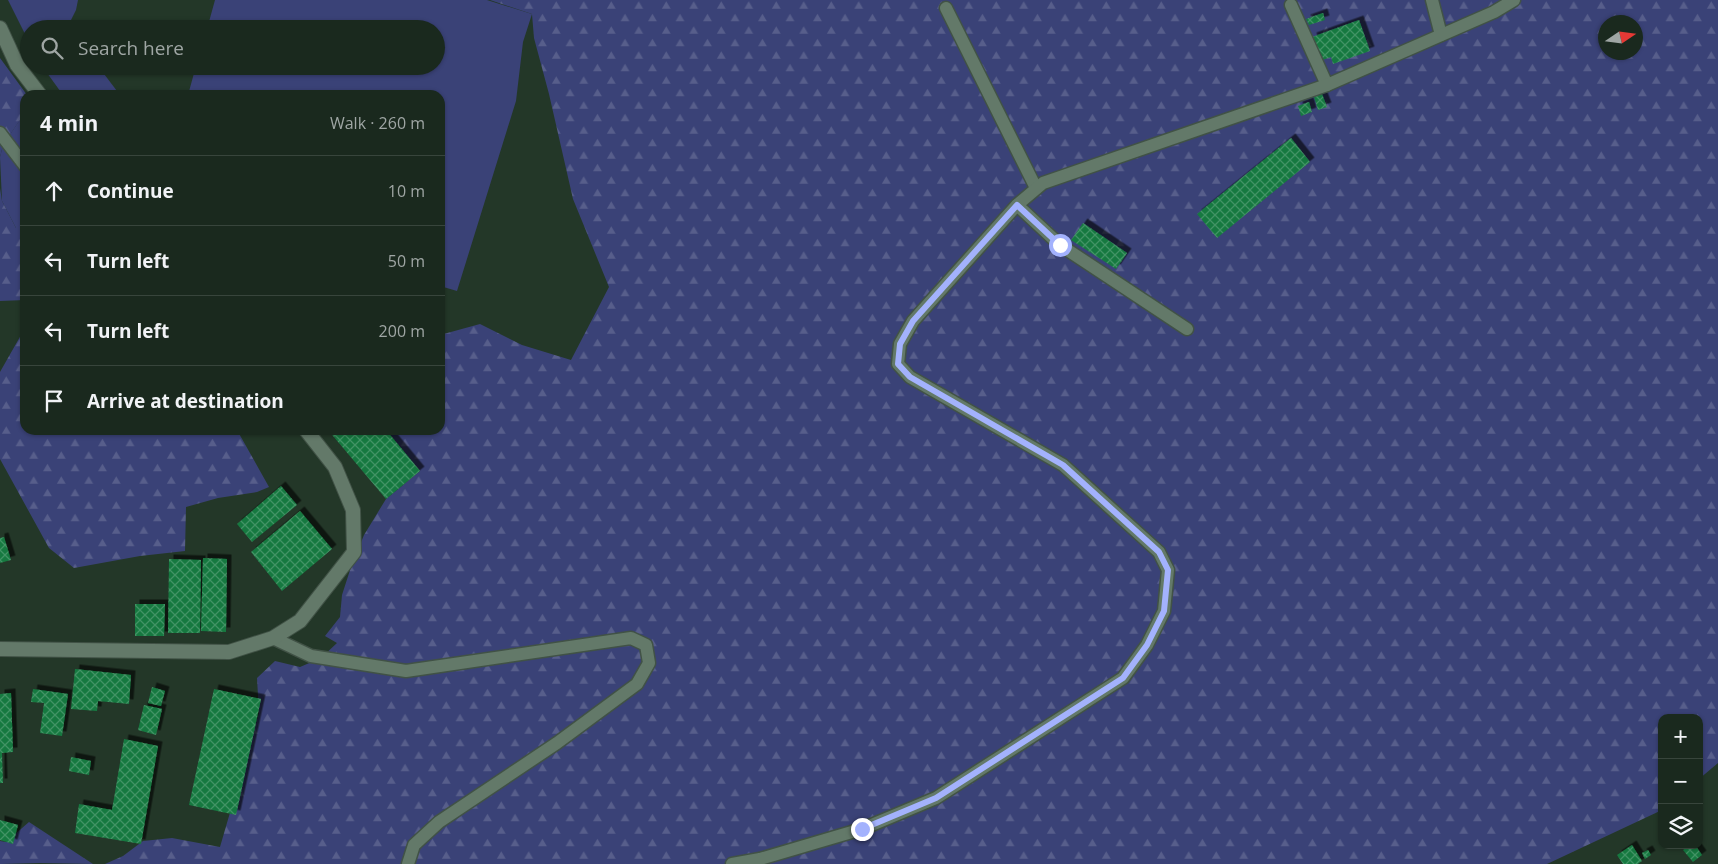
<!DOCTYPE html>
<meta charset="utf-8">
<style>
body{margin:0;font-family:"Open Sans",sans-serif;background:#27352b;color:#f1f3f6}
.controls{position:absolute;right:15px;bottom:15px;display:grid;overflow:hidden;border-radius:10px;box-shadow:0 1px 4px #0004}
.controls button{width:45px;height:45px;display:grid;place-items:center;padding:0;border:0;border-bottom:1px solid #38453c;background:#1a291e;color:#f1f3f6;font:25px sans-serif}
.compass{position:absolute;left:1598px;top:15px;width:45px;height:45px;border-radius:50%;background:#1a291e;box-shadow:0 1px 4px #0004;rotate:77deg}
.stop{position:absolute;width:15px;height:15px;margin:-11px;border:4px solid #a3b2fd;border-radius:50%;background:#fff}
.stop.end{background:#a3b2fd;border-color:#fff;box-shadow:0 1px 5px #0008}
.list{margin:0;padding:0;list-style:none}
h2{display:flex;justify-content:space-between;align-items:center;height:65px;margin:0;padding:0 20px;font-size:21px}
h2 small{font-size:16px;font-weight:400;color:#9fa6a4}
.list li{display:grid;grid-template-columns:32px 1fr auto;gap:15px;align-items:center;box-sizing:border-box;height:70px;padding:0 20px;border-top:1px solid #38453c}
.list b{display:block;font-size:19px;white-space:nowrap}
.list em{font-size:16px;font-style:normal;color:#9fa6a4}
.icon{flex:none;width:28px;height:28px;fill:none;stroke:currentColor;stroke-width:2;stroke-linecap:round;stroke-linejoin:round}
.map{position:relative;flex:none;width:1718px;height:864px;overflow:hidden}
.search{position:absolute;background:#1a291e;box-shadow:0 1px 4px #0004;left:20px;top:20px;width:425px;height:55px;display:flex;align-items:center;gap:12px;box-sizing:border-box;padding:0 18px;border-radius:28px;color:#9fa6a4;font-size:19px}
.panel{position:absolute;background:#1a291e;box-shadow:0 1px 4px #0004;left:20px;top:90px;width:425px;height:345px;border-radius:15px}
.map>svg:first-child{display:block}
.grass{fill:#3a4277}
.forest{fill:url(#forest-firs);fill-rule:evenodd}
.building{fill:url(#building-cross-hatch);filter:url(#shadow)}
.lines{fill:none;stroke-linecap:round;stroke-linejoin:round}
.service-casing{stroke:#415246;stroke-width:15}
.minor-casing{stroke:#415246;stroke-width:16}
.service{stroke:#637969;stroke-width:12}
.minor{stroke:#637969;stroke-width:14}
.route{stroke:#a3b2fd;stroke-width:6}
</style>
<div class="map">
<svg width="1718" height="864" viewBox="0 0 1718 864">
<defs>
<pattern id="forest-firs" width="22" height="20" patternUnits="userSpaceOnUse" patternTransform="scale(1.25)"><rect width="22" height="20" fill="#3a4277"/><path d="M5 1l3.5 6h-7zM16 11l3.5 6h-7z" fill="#575e8b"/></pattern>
<pattern id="building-cross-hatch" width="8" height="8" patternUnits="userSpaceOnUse" patternTransform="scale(1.25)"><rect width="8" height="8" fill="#167940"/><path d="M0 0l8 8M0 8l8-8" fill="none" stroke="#439365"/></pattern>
<filter id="shadow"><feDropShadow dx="4.5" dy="-4.5" stdDeviation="0" flood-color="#0009"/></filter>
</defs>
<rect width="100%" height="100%" fill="#233728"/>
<!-- grass -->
<g class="grass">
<polygon points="8,0 78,0 76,10 68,26 70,29 29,29 29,42"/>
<polygon points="215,0 487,0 532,14 523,42 516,101 457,291 440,286 440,95 188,95 196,66 436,66 436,29 207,29"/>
<polygon points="42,66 98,66 120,95 63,95"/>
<polygon points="25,112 25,228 16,228 2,201 0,157 3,145"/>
</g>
<!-- forest -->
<g class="forest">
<path d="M 490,0 L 1718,0 L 1718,763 L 1699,779 L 1699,718 L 1662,718 L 1662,810 L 1547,864 L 105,864 L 123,856 L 143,841 L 172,838 L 220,847 L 259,713 L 257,678 L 275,661 L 300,667 L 321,658 L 337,643 L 325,636 L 340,617 L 342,595 L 351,567 L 364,535 L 386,499 L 420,471 L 386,430 L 440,430 L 440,335 L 480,324 L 522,345 L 571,360 L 609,287 L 573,199 L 549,94 L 534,38 L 532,14 ZM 1606,22 L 1636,22 L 1636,52 L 1606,52 Z"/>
<polygon points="0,58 27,95 25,95 24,114 3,145 0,157"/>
<polygon points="0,188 2,201 16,228 25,228 25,300 0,301"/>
<polygon points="25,328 25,430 237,430 269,487 257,492 218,498 186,507 185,551 140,556 74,568 49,548 0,459 0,372"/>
<polygon points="29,822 93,864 40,863 0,864 0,841 6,842"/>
</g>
<!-- building -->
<g class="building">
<polygon points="1323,13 1325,20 1309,25 1306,19"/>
<polygon points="1359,20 1370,51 1333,64 1331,57 1320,61 1312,37"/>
<polygon points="1322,94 1327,107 1318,110 1314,97"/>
<polygon points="1309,102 1312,112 1301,116 1298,106"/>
<polygon points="1291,138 1310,162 1217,238 1197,214"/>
<polygon points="1083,223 1127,253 1116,269 1071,240"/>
<polygon points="328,430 386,430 420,471 386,499"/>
<polygon points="281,486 297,505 252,542 237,524"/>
<polygon points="300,511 332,549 282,591 251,552"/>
<polygon points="4,537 11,560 0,563 0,538"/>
<polygon points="203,558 227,559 226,632 201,631"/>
<polygon points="169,559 201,560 200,633 168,633"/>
<polygon points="135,604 165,604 164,636 135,636"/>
<polygon points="75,669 131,675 129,704 98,701 97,711 71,709"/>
<polygon points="152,687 165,691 161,706 148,703"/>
<polygon points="33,689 68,694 62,736 40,733 44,703 31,702"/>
<polygon points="214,689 261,699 236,815 189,805"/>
<polygon points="11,693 13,752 2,753 3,783 0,783 0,694"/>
<polygon points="144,705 162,709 156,735 138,730"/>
<polygon points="124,739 158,746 141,844 75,833 79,804 112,810"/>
<polygon points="71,757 91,761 89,775 69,771"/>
<polygon points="0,820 18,825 13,844 0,840"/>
<polygon points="1632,845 1642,861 1638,864 1623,864 1617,855"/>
<polygon points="1690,845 1695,845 1702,855 1693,862 1683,850"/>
<polygon points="1648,850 1651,855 1645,859 1642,853"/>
</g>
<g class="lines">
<defs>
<g id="service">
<polyline points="1432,0 1441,35"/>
<polyline points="1291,5 1327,85"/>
<polyline points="946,8 1036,188"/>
<polyline points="0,133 25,166"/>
<polyline points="1017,205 1060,245 1187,329"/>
<polyline points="273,638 311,656 406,671 631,638 646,645 649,663 637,684 557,743 439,822 414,845 408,864"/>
<polyline points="732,864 760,859 862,829 936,798 1123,678 1147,645 1164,611 1168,570 1159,552 1063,465 910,377 898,364 900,344 913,321 1017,205 1043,183 1327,85 1494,12 1514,0"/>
</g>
<g id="minor">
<polyline points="0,28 17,65 40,95"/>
<polyline points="0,649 229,652 273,638 300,621 354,552 353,510 335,467 306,430"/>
</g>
</defs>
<!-- service casing -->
<use href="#service" class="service-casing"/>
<!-- minor casing -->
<use href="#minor" class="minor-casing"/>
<!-- service -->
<use href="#service" class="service"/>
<!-- minor -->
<use href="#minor" class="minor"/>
</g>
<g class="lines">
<!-- route -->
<polyline class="route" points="862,829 936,798 1123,678 1147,645 1164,611 1168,570 1159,552 1063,465 910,377 898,364 900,344 913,321 1017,205 1060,245"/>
</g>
</svg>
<div class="controls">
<button>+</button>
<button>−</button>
<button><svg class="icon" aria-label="layers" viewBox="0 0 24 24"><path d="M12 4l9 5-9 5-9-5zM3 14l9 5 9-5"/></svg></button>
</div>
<svg class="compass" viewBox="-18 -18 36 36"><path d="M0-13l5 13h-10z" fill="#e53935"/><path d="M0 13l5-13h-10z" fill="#9fa6a4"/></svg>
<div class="stop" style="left:1060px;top:245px"></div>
<div class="stop end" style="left:862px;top:829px"></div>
<div class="search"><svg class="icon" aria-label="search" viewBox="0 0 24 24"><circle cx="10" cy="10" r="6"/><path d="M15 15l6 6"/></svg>Search here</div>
<section class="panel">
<h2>4 min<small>Walk · 260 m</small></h2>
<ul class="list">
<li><svg class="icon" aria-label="ahead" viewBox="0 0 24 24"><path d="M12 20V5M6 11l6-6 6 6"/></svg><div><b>Continue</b></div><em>10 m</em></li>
<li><svg class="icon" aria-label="left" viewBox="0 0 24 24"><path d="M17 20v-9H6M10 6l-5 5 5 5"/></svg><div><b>Turn left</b></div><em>50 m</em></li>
<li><svg class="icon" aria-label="left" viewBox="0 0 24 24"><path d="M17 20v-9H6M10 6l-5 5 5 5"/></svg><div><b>Turn left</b></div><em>200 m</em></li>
<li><svg class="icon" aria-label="arrive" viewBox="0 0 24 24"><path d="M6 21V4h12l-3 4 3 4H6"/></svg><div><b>Arrive at destination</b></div></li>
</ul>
</section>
</div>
